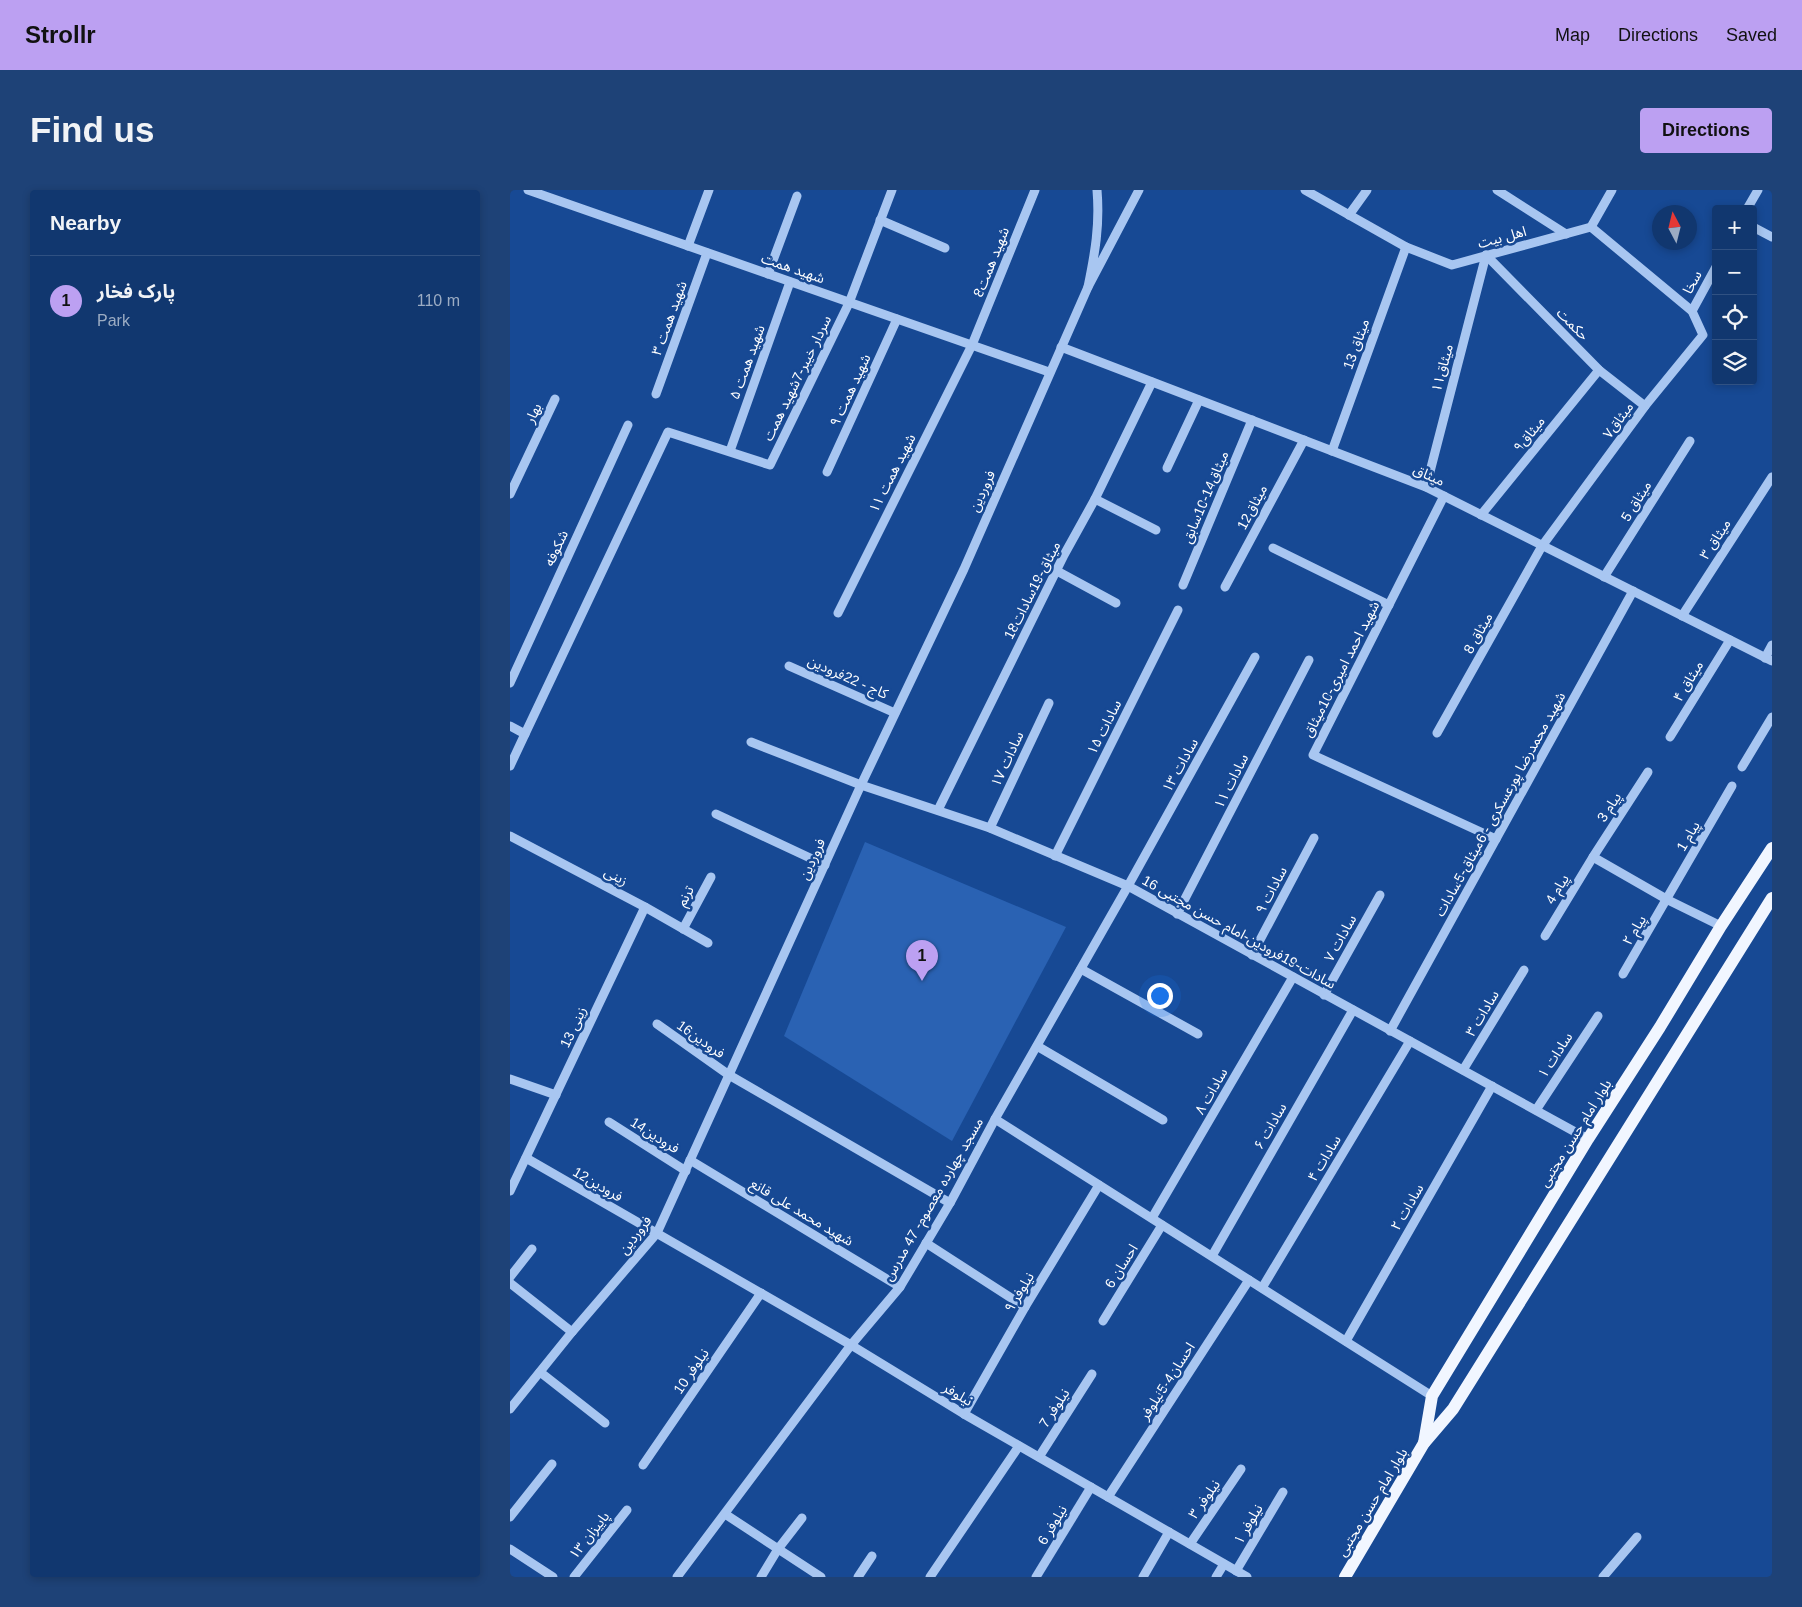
<!DOCTYPE html>
<meta charset="utf-8">
<style>
body{margin:0;font-family:Helvetica,"Noto Sans Arabic",sans-serif;background:#1e4277;color:#f1f3f6}
.controls{position:absolute;right:15px;top:15px;display:grid;overflow:hidden;border-radius:5px;box-shadow:0 2px 8px #0003}
.controls button{width:45px;height:45px;display:grid;place-items:center;padding:0;border:0;border-bottom:1px solid #305182;background:#11376f;color:#f1f3f6;font:25px sans-serif}
.compass{position:absolute;left:1142px;top:15px;width:45px;height:45px;border-radius:50%;background:#11376f;box-shadow:0 2px 8px #0003;rotate:353deg}
.you{position:absolute;left:649px;top:805px;width:18px;height:18px;margin:-12px;border:4px solid #fff;border-radius:50%;background:#1a73e8;box-shadow:0 0 0 8px #1a73e833}
.badge{display:grid;place-items:center;width:32px;height:32px;border-radius:50%;background:#bca0f2;color:#111;font-size:16px;font-weight:700}
.pin{position:absolute;translate:-50% -41px;filter:drop-shadow(0 1px 2px #0008)}
.pin::after{content:'';position:absolute;top:26px;width:18px;height:15px;background:inherit;clip-path:polygon(0 0,100% 0,50% 100%)}
.list{margin:0;padding:0;list-style:none}
h2{display:flex;justify-content:space-between;align-items:center;height:65px;margin:0;padding:0 20px;font-size:21px}
h2 small{font-size:16px;font-weight:400;color:#9cacc3}
.list li{display:grid;grid-template-columns:32px 1fr auto;gap:15px;align-items:center;box-sizing:border-box;height:90px;padding:0 20px;border-top:1px solid #305182}
.list b{display:block;font-size:19px;white-space:nowrap}
.list p{margin:0;font-size:16px;white-space:nowrap;color:#9cacc3}
.list em{font-size:16px;font-style:normal;color:#9cacc3}
.icon{flex:none;width:28px;height:28px;fill:none;stroke:currentColor;stroke-width:2;stroke-linecap:round;stroke-linejoin:round}
.map{position:relative;flex:none;width:1262px;height:1387px;overflow:hidden;border-radius:5px}
header{display:flex;align-items:center;gap:30px;box-sizing:border-box;height:70px;padding:0 25px;background:#bca0f2;color:#111}
header strong{font-size:24px}
nav{display:flex;gap:28px;margin-inline-start:auto;font-size:18px}
.intro{display:flex;align-items:center;justify-content:space-between;box-sizing:border-box;height:120px;padding:0 30px}
h1{margin:0;font-size:35px}
.button{padding:12px 22px;border-radius:5px;background:#bca0f2;color:#111;font-size:18px;font-weight:700}
main{display:flex;gap:30px;padding:0 30px}
aside{flex:1;background:#11376f;border-radius:5px;box-shadow:0 2px 8px #0003}
.map>svg:first-child{display:block}
.green{fill:#2a62b3}
.lines{fill:none;stroke-linecap:round;stroke-linejoin:round}
.minor{stroke:#a8c6f1;stroke-width:9}
.major{stroke:#f1f6ff;stroke-width:12}
.labels{text-anchor:middle;stroke-width:5;stroke-linejoin:round;paint-order:stroke}
.street-label{font-size:14px;fill:#fff;stroke:#174994}
</style>
<header>
<strong>Strollr</strong>
<nav><a>Map</a><a>Directions</a><a>Saved</a></nav>
</header>
<div class="intro"><h1>Find us</h1><a class="button">Directions</a></div>
<main>
<aside>
<h2>Nearby<small></small></h2>
<ul class="list">
<li><span class="badge">1</span><div><b>پارک فخار</b><p>Park</p></div><em>110 m</em></li>
</ul>
</aside>
<div class="map">
<svg width="1262" height="1387" viewBox="0 0 1262 1387">
<rect width="100%" height="100%" fill="#174994"/>
<!-- green -->
<polygon class="green" points="355,652 556,737 442,951 274,846"/>
<g class="lines">
<!-- minor -->
<g class="minor">
<polyline points="18,0 539,182"/>
<path d="M 587,0 C 590,35 585,63 578,97 L 629,0"/>
<polyline points="795,0 896,57 942,75 1081,37 1182,121 1193,145 1135,216 1032,356 927,543"/>
<polyline points="987,0 1056,44"/>
<polyline points="1237,19 1248,0"/>
<polyline points="839,25 857,0"/>
<polyline points="370,30 435,58"/>
<polyline points="1081,37 1102,0"/>
<polyline points="1243,37 1262,47"/>
<polyline points="178,56 199,0"/>
<polyline points="976,65 1089,180 1135,216"/>
<polyline points="258,84 287,6"/>
<polyline points="1182,121 1206,77"/>
<polyline points="551,157 916,297 1262,471"/>
<polyline points="146,204 197,63"/>
<polyline points="220,261 280,92"/>
<polyline points="822,261 896,57"/>
<polyline points="657,278 689,210"/>
<polyline points="317,282 387,129"/>
<polyline points="916,297 976,65"/>
<polyline points="0,304 45,209"/>
<polyline points="934,306 803,565 986,649"/>
<polyline points="585,309 646,340"/>
<polyline points="971,325 1089,180"/>
<polyline points="763,358 879,415"/>
<polyline points="547,381 606,413"/>
<polyline points="1094,387 1180,251"/>
<polyline points="673,395 742,230"/>
<polyline points="715,397 794,250"/>
<polyline points="328,423 462,155 525,0"/>
<polyline points="1172,426 1262,287"/>
<polyline points="1255,468 1262,455"/>
<polyline points="279,476 385,523"/>
<polyline points="0,493 118,235"/>
<polyline points="0,536 15,544 0,576"/>
<polyline points="15,544 158,242 260,275 339,113 382,0"/>
<polyline points="1160,547 1220,450"/>
<polyline points="241,552 351,595 480,638 618,696 1078,949"/>
<polyline points="1232,577 1262,527"/>
<polyline points="428,620 554,365 585,309 642,192"/>
<polyline points="206,624 315,675"/>
<polyline points="480,638 539,513"/>
<polyline points="0,646 135,717 198,753"/>
<polyline points="545,666 668,420"/>
<polyline points="1083,667 1158,710 1211,736"/>
<polyline points="667,724 799,470"/>
<polyline points="173,739 201,687"/>
<polyline points="1035,746 1083,667 1138,582"/>
<polyline points="742,765 804,648"/>
<polyline points="571,779 688,844"/>
<polyline points="1113,784 1222,596"/>
<polyline points="814,805 870,705"/>
<polyline points="147,834 219,885 440,1013"/>
<polyline points="880,841 1123,401"/>
<polyline points="527,856 653,930"/>
<polyline points="953,880 1014,780"/>
<polyline points="0,889 46,905"/>
<polyline points="1026,920 1088,826"/>
<polyline points="485,929 922,1206"/>
<polyline points="99,932 176,981"/>
<polyline points="16,968 341,1155 454,1224 737,1387"/>
<polyline points="180,970 390,1097"/>
<polyline points="0,1001 135,717"/>
<polyline points="642,1028 783,787"/>
<polyline points="416,1053 515,1117"/>
<polyline points="702,1066 843,820"/>
<polyline points="0,1087 22,1059"/>
<polyline points="0,1093 62,1142"/>
<polyline points="752,1098 900,851"/>
<polyline points="593,1131 652,1035"/>
<polyline points="836,1151 982,896"/>
<polyline points="30,1182 95,1233"/>
<polyline points="0,1219 62,1142 147,1043 351,595 454,379 578,97"/>
<polyline points="454,1224 515,1117 589,995"/>
<polyline points="529,1267 582,1184"/>
<polyline points="133,1275 251,1103"/>
<polyline points="598,1307 739,1090"/>
<polyline points="215,1324 311,1387"/>
<polyline points="0,1327 42,1274"/>
<polyline points="680,1354 731,1279"/>
<polyline points="0,1359 43,1387"/>
<polyline points="726,1381 773,1302"/>
<polyline points="64,1387 117,1320"/>
<polyline points="167,1387 341,1155 390,1097 440,1013 485,929 618,696 745,467"/>
<polyline points="251,1387 268,1359 292,1328"/>
<polyline points="348,1387 362,1366"/>
<polyline points="420,1387 509,1256"/>
<polyline points="526,1387 581,1297"/>
<polyline points="633,1387 659,1342"/>
<polyline points="706,1387 714,1374"/>
<polyline points="1093,1387 1127,1347"/>
</g>
<!-- major -->
<g class="major">
<polyline points="914,1253 922,1206 1078,949 1150,837 1211,736 1262,658"/>
<polyline points="835,1387 914,1253 943,1219 1262,708"/>
</g>
</g>
<g class="labels">
<!-- street labels -->
<g class="street-label">
<text transform="translate(992 47) rotate(-15)" y="5">اهل بیت</text>
<text transform="translate(481 72) rotate(-68)" y="5">8شهید همت</text>
<text transform="translate(283 78) rotate(19)" y="5">شهید همت</text>
<text transform="translate(1182 92) rotate(-62)" y="5">سخا</text>
<text transform="translate(159 128) rotate(-70)" y="5">شهید همت ۳</text>
<text transform="translate(1063 134) rotate(45)" y="5">حکمت</text>
<text transform="translate(846 154) rotate(-70)" y="5">میثاق 13</text>
<text transform="translate(237 172) rotate(-70)" y="5">شهید همت ۵</text>
<text transform="translate(932 178) rotate(-75)" y="5">میثاق۱۱</text>
<text transform="translate(287 188) rotate(-64)" y="5">سردار خیبر-7شهید همت</text>
<text transform="translate(340 200) rotate(-65)" y="5">شهید همت ۹</text>
<text transform="translate(23 223) rotate(-65)" y="5">بهار</text>
<text transform="translate(1108 230) rotate(-54)" y="5">میثاق۷</text>
<text transform="translate(1019 244) rotate(-51)" y="5">میثاق۹</text>
<text transform="translate(382 283) rotate(-63)" y="5">شهید همت ۱۱</text>
<text transform="translate(919 285) rotate(24)" y="5">میثاق</text>
<text transform="translate(472 301) rotate(-66)" y="5">فروردین</text>
<text transform="translate(695 307) rotate(-67)" y="5">میثاق14-10سابق</text>
<text transform="translate(1126 311) rotate(-58)" y="5">میثاق 5</text>
<text transform="translate(742 317) rotate(-62)" y="5">12میثاق</text>
<text transform="translate(1205 349) rotate(-57)" y="5">میثاق ۳</text>
<text transform="translate(46 358) rotate(-65)" y="5">شکوفه</text>
<text transform="translate(522 400) rotate(-63)" y="5">18میثاق-19سادات</text>
<text transform="translate(968 443) rotate(-61)" y="5">میثاق 8</text>
<text transform="translate(831 479) rotate(-63)" y="5">شهید احمد امیری-10میثاق</text>
<text transform="translate(338 487) rotate(24)" y="5">کاج - 22فرودین</text>
<text transform="translate(1178 491) rotate(-59)" y="5">میثاق ۴</text>
<text transform="translate(594 537) rotate(-63)" y="5">سادات ۱۵</text>
<text transform="translate(497 569) rotate(-65)" y="5">سادات ۱۷</text>
<text transform="translate(670 575) rotate(-61)" y="5">سادات ۱۳</text>
<text transform="translate(721 591) rotate(-63)" y="5">سادات ۱۱</text>
<text transform="translate(990 614) rotate(-61)" y="5">شهید محمدرضا پورعسکری - 6میثاق-5سادات</text>
<text transform="translate(1099 617) rotate(-57)" y="5">پیام 3</text>
<text transform="translate(1178 646) rotate(-60)" y="5">پیام 1</text>
<text transform="translate(302 669) rotate(-66)" y="5">فروردین</text>
<text transform="translate(106 686) rotate(28)" y="5">زینی</text>
<text transform="translate(1047 699) rotate(-59)" y="5">پیام 4</text>
<text transform="translate(761 700) rotate(-62)" y="5">سادات ۹</text>
<text transform="translate(175 706) rotate(-62)" y="5">ترنم</text>
<text transform="translate(1124 740) rotate(-59)" y="5">پیام ۲</text>
<text transform="translate(729 742) rotate(29)" y="5">سادات-19فرودین-امام حسن مجتبی 16</text>
<text transform="translate(830 748) rotate(-61)" y="5">سادات ۷</text>
<text transform="translate(972 823) rotate(-59)" y="5">سادات ۳</text>
<text transform="translate(63 837) rotate(-65)" y="5">زینی 13</text>
<text transform="translate(191 849) rotate(35)" y="5">16فرودین</text>
<text transform="translate(1045 865) rotate(-57)" y="5">سادات ‍‍۱</text>
<text transform="translate(701 901) rotate(-60)" y="5">سادات ۸</text>
<text transform="translate(760 936) rotate(-60)" y="5">سادات ۶</text>
<text transform="translate(1065 943) rotate(-58)" y="5">بلوار امام حسن مجتبی</text>
<text transform="translate(145 945) rotate(32)" y="5">14فرودین</text>
<text transform="translate(814 968) rotate(-59)" y="5">سادات ۴</text>
<text transform="translate(88 994) rotate(30)" y="5">12فرودین</text>
<text transform="translate(423 1009) rotate(-60)" y="5">مسجد چهارده معصوم- 47 مدرس</text>
<text transform="translate(897 1017) rotate(-60)" y="5">سادات ۲</text>
<text transform="translate(292 1022) rotate(31)" y="5">شهید محمد علی قانع</text>
<text transform="translate(125 1045) rotate(-53)" y="5">فروردین</text>
<text transform="translate(611 1076) rotate(-58)" y="5">احسان 6</text>
<text transform="translate(509 1102) rotate(-59)" y="5">نیلوفر ۹</text>
<text transform="translate(181 1181) rotate(-56)" y="5">نیلوفر 10</text>
<text transform="translate(657 1191) rotate(-57)" y="5">احسان4-5نیلوفر</text>
<text transform="translate(448 1204) rotate(31)" y="5">نیلوفر</text>
<text transform="translate(544 1218) rotate(-57)" y="5">نیلوفر 7</text>
<text transform="translate(694 1309) rotate(-55)" y="5">نیلوفر ۳</text>
<text transform="translate(862 1312) rotate(-59)" y="5">بلوار امام حسن مجتبی</text>
<text transform="translate(738 1334) rotate(-60)" y="5">نیلوفر ۱</text>
<text transform="translate(542 1335) rotate(-59)" y="5">نیلوفر 6</text>
<text transform="translate(79 1345) rotate(-52)" y="5">پاییزان ۱۳</text>
</g>
</g>
</svg>
<div class="controls">
<button>+</button>
<button>−</button>
<button><svg class="icon" aria-label="locate" viewBox="0 0 24 24"><circle cx="12" cy="12" r="6"/><path d="M12 2v4M12 18v4M2 12h4M18 12h4"/></svg></button>
<button><svg class="icon" aria-label="layers" viewBox="0 0 24 24"><path d="M12 4l9 5-9 5-9-5zM3 14l9 5 9-5"/></svg></button>
</div>
<svg class="compass" viewBox="-18 -18 36 36"><path d="M0-13l5 13h-10z" fill="#e53935"/><path d="M0 13l5-13h-10z" fill="#9cacc3"/></svg>
<div class="you"></div>
<div class="pin badge" style="left:412px;top:791px">1</div>
</div>
</main>
